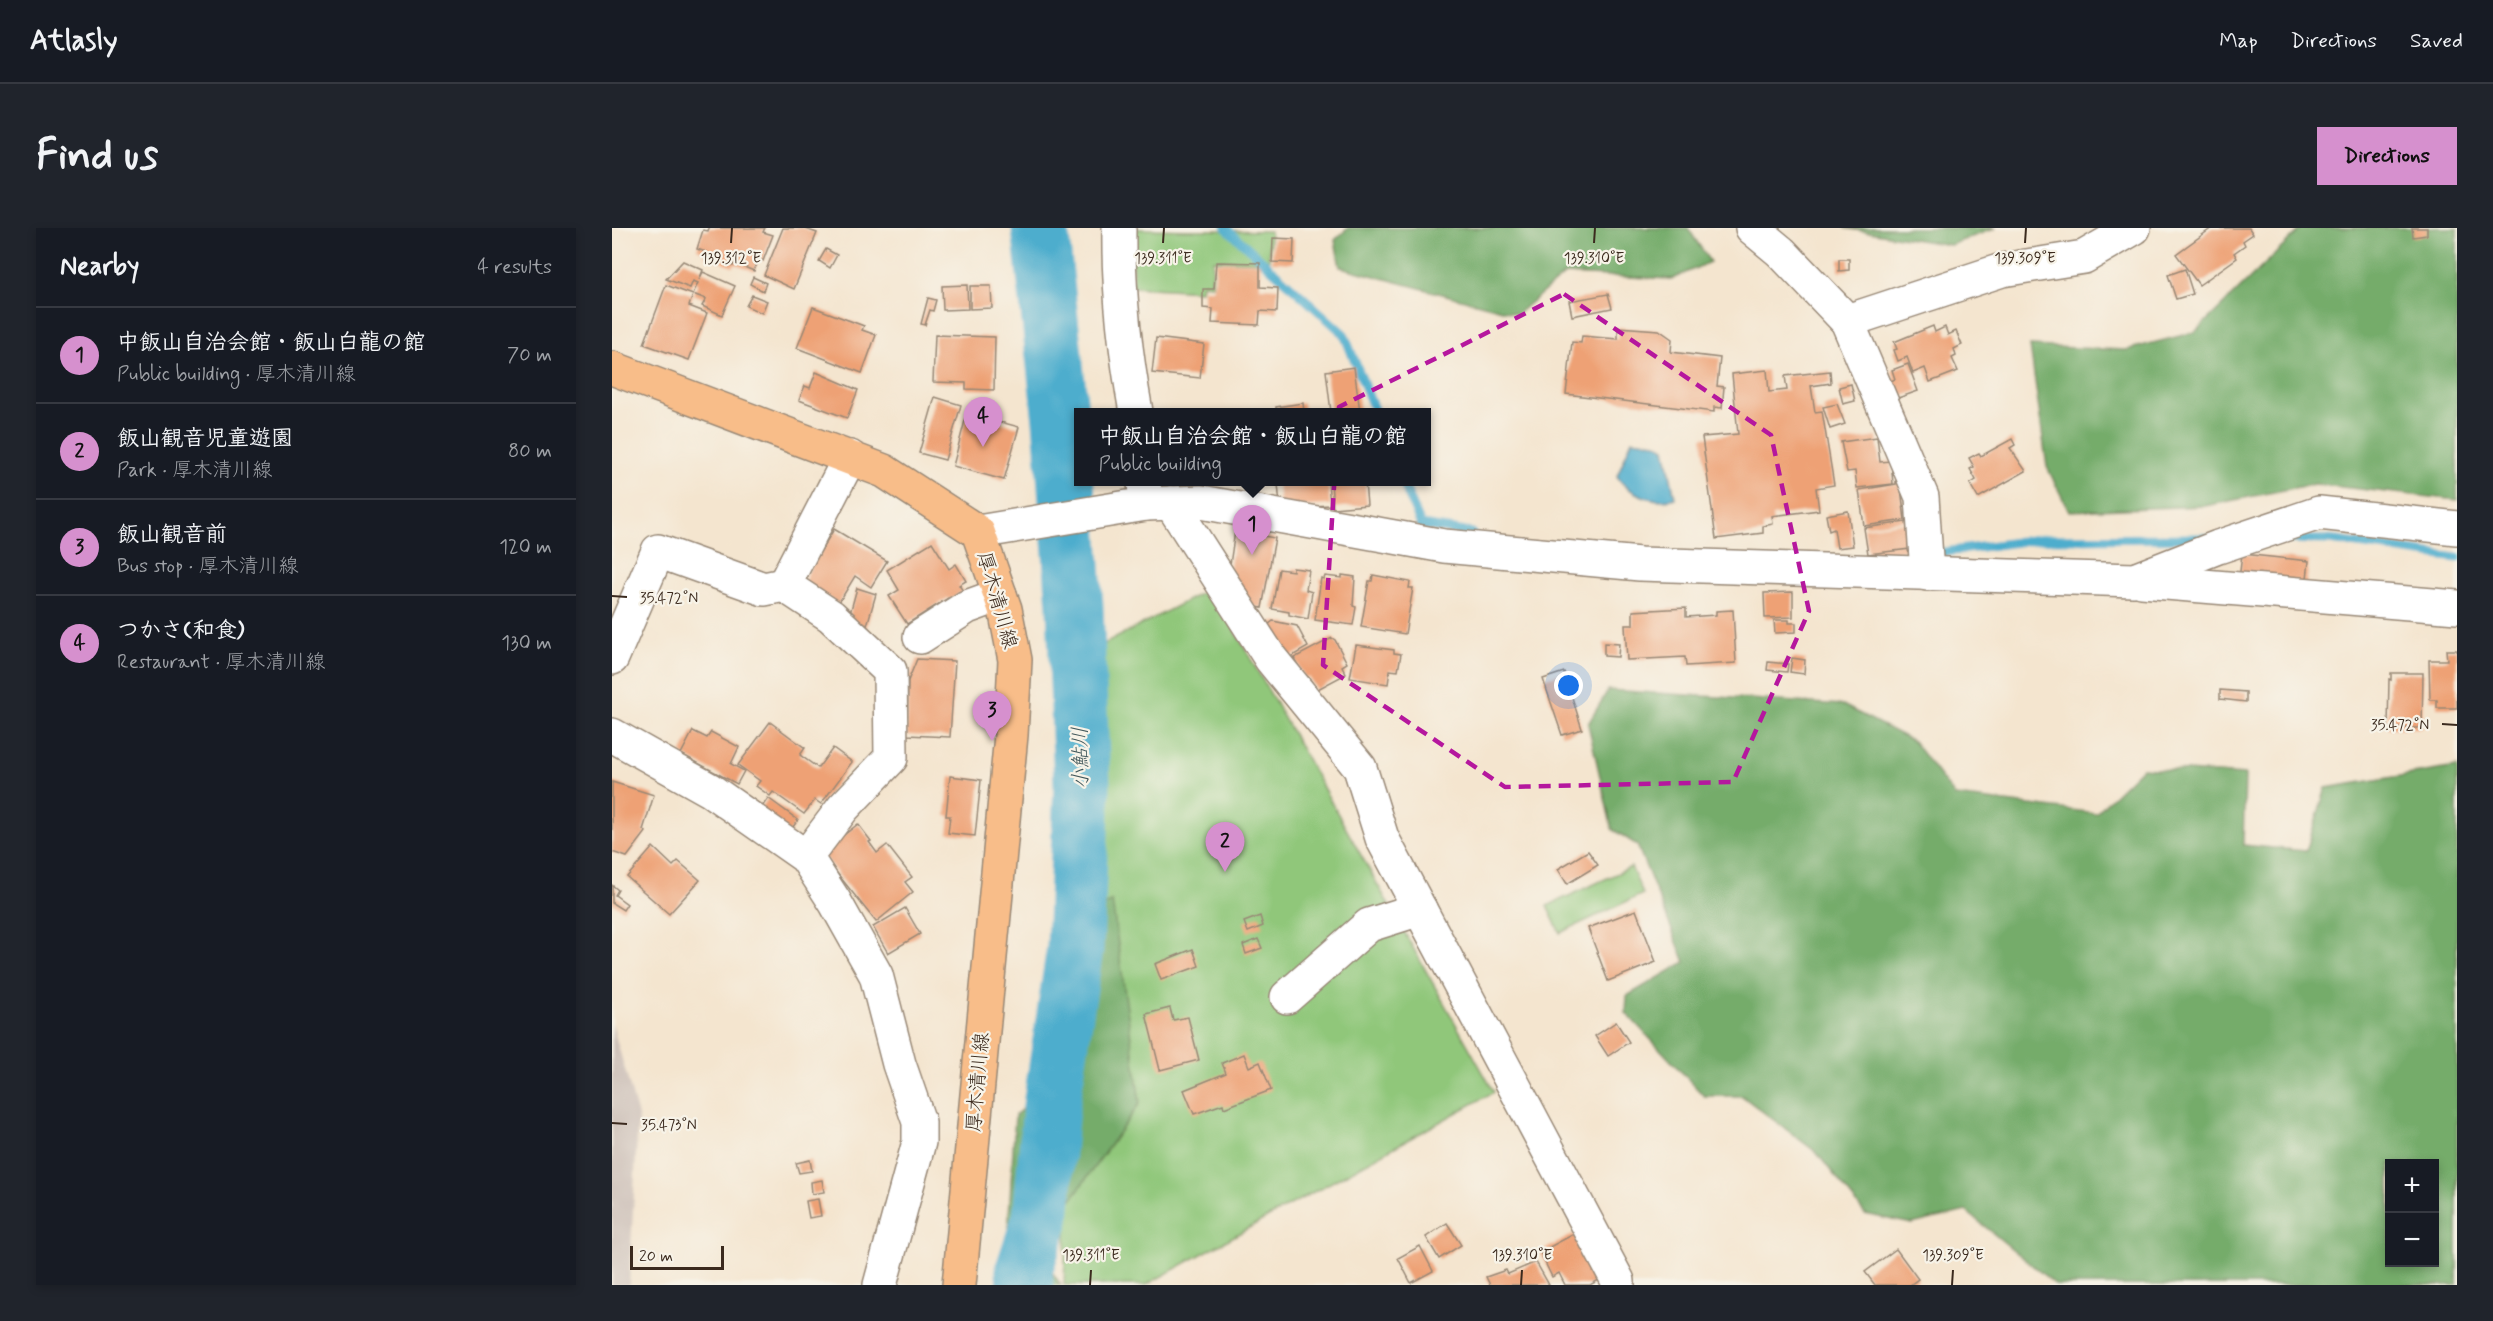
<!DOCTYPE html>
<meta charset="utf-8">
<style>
body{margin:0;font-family:Mynerve,"Klee One",sans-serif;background:#20242c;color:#f1f3f6}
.controls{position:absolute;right:18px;bottom:18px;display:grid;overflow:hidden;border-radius:0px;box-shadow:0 3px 9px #0003}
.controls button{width:54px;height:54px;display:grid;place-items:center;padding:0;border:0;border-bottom:2px solid #363941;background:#171b24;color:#f1f3f6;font:30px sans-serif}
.scale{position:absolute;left:18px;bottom:15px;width:94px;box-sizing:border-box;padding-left:6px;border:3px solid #3b2a1e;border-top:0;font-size:16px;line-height:21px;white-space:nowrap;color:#3b2a1e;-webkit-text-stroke:4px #f7f3e8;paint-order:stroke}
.you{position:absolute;left:957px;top:458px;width:21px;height:21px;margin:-15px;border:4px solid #fff;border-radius:50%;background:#1a73e8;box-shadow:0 0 0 9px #1a73e833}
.badge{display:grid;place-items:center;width:39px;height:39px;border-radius:50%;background:#d690ce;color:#111;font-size:20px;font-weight:700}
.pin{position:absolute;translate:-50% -50px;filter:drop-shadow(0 2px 3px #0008)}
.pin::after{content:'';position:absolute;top:32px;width:21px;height:18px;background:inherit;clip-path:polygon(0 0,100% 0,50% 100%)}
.popup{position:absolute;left:462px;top:180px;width:357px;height:78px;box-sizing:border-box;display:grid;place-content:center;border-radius:0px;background:#171b24;filter:drop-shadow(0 2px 4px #0005);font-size:20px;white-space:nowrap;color:#9ea1a6}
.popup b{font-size:22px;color:#f1f3f6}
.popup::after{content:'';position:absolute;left:50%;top:100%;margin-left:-12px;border:12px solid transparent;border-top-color:#171b24}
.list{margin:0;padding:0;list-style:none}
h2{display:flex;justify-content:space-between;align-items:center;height:78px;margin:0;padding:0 24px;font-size:26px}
h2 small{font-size:20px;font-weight:400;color:#9ea1a6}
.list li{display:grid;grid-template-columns:39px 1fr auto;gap:18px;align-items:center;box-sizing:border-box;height:96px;padding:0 24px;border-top:2px solid #363941}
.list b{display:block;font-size:22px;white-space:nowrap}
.list p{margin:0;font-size:20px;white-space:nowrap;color:#9ea1a6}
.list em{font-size:20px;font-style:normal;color:#9ea1a6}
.map{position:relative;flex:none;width:1845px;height:1057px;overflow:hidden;border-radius:0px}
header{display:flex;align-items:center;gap:36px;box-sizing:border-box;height:84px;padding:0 30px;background:#171b24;border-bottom:2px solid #363941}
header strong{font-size:28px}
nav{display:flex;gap:33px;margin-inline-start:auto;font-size:21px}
.intro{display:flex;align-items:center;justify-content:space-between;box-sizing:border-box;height:144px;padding:0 36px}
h1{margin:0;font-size:42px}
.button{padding:15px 27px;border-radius:0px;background:#d690ce;color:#111;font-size:21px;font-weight:700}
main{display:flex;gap:36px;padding:0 36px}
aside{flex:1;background:#171b24;border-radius:0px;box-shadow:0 3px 9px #0003}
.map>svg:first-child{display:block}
.industrial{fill:#cec1b9}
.green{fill:#90c77a;stroke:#66784c;stroke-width:1.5}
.forest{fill:#74ac6a;stroke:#586b44;stroke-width:1.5;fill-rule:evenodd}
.water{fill:#4eadcd;stroke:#446c76;stroke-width:1.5}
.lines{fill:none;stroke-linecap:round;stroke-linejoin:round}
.stream{stroke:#4eadcd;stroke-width:9}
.river{stroke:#4eadcd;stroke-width:57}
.building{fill:#eea175}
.minor-casing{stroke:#988876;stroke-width:36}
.major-casing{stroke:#988876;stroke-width:36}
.minor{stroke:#fff;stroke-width:33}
.major{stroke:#f8bd89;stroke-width:33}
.marked{fill:none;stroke:#b5179e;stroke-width:4.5;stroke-dasharray:12 8;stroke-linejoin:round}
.ticks{fill:none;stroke:#3b2a1e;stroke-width:2}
.labels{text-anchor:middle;stroke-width:4.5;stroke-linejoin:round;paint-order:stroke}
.street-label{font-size:20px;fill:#3b2a1e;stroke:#f7f3e8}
.water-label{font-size:21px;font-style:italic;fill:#42585b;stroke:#f7f3e8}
.ticks-label{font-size:15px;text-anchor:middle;fill:#3b2a1e;stroke:#f7f3e8;stroke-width:4.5;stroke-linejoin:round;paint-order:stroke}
</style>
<header>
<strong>Atlasly</strong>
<nav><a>Map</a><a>Directions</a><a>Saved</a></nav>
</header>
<div class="intro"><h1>Find us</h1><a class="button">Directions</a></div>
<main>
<aside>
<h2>Nearby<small>4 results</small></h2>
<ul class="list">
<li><span class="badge">1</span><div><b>中飯山自治会館・飯山白龍の館</b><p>Public building · 厚木清川線</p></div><em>70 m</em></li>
<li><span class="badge">2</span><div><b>飯山観音児童遊園</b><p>Park · 厚木清川線</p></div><em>80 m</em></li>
<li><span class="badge">3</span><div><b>飯山観音前</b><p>Bus stop · 厚木清川線</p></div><em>120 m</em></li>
<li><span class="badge">4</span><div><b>つかさ(和食)</b><p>Restaurant · 厚木清川線</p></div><em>130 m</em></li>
</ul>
</aside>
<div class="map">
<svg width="1845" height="1057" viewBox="0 0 1845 1057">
<rect width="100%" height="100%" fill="#f7f3e8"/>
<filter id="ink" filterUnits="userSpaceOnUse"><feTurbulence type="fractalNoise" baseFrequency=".0167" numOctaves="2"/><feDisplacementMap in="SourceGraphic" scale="12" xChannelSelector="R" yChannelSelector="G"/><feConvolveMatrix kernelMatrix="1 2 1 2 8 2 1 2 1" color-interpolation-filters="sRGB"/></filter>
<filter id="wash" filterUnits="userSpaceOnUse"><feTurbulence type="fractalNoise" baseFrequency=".008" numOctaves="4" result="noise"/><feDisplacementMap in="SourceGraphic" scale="24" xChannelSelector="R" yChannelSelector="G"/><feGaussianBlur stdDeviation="1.35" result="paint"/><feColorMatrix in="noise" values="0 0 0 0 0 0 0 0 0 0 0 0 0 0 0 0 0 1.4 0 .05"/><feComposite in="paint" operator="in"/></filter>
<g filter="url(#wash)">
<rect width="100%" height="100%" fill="#f4e5cf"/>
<!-- industrial -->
<polygon class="industrial" points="0,796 26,888 17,1057 0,1057"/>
<!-- green -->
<g class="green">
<polygon points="519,1 658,3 657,34 601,32 600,57 590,56 589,63 521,59"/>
<polygon points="599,360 882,864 534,1057 452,1057 477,424"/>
<polygon points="1019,639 1031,666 948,705 935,678"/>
</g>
<!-- forest -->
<g class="forest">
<polygon points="736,0 1076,0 1098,34 1060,51 953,46 905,86 728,39 723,12"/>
<polygon points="1232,0 1384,0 1338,17"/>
<polygon points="1690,0 1845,0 1845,272 1702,256 1593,278 1457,283 1435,239 1418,118 1514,122 1583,104"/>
<path d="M 996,462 L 1231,477 L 1301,513 L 1343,568 L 1484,585 L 1530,540 L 1633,547 L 1631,617 L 1694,623 L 1714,560 L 1845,539 L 1845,1057 L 1444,1057 L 1354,983 L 1300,996 L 1253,986 L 1204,924 L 1130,868 L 1092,868 L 1014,785 L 1015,768 L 1073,734 L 1025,617 L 1000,601 L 976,496 ZM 1778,936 L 1822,936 L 1822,1034 L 1778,1034 Z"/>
<polygon points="500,673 528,875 424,1021 449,1057 393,1057 403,887 465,838 472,691"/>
</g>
<!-- water -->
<path class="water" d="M 1020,212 L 1044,215 L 1053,220 L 1063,270 C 1043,276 1016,266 1005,248 Z"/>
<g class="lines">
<!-- stream -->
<g class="stream">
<polyline points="614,0 732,106 763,184"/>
<polyline points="791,254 809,297 860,305"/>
<polyline points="1669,311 1718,312 1845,330"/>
<polyline points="1319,326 1427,311 1595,310"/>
</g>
<!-- river -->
<polyline class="river" points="413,1057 412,1042 429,990 439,879 463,720 470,557 463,378 449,192 428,0"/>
</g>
<g id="blocks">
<!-- building -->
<g class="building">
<polygon points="97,0 153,0 151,4 161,7 151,33 147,31 142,43 122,35 121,38 93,28 94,24 85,21 91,2 96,3"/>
<polygon points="171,0 191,0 205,5 182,61 152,47"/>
<polygon points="1600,0 1637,0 1641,6 1631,13 1633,17 1622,25 1625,30 1587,57 1564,26"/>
<polygon points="1800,0 1815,0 1815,7 1801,9"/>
<polygon points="661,10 682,11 681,35 660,34"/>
<polygon points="214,21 225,27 218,40 207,33"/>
<polygon points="1227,31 1237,31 1237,42 1227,43"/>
<polygon points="71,33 91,42 87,52 91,44 123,58 110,87 90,78 94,71 81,66 86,55 81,53 78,60 54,51"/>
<polygon points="604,34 648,35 648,59 666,60 665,84 648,83 647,97 600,95 601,81 591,80 591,61 602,61"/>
<polygon points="1573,41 1581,66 1564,71 1556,47"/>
<polygon points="141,49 154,55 151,63 138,56"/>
<polygon points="54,57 81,67 77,78 95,85 77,132 32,116"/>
<polygon points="355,57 356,81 331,82 330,58"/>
<polygon points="358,58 379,58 380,80 358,81"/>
<polygon points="996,66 1000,80 960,88 957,73"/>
<polygon points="140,67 155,73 150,85 134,78"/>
<polygon points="316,70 324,72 321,83 318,82 313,97 309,96"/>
<polygon points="201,79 252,98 250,102 264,107 250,145 185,120"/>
<polygon points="1321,98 1323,104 1333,99 1336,107 1344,103 1350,117 1342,121 1344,128 1340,130 1346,143 1318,154 1313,140 1301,145 1295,129 1286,133 1282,122 1285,121 1282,114"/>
<polygon points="1006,99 1047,102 1060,111 1059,124 1108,130 1105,158 1112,159 1110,180 1102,179 1102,184 954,166 960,114 969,115 970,108 1006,111"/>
<polygon points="323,107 383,109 382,162 354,161 354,155 321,154"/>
<polygon points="544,110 592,116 588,150 540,145"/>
<polygon points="1296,136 1306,163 1286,170 1279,153 1283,151 1280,142"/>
<polygon points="742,139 748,184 719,184 714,143"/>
<polygon points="1155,142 1157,164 1175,162 1173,148 1218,143 1219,155 1199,158 1203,184 1210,183 1222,257 1204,260 1207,282 1160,288 1161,296 1151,298 1151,305 1104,311 1090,209 1126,206 1120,146"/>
<polygon points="204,144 246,162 235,190 187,172 193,158 198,160"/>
<polygon points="1239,156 1243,173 1231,176 1227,159"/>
<polygon points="323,169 349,177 333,232 307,225"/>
<polygon points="691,175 692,184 664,184 664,179"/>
<polygon points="1225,176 1233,196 1218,201 1211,179"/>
<polygon points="355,185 407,199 392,252 341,238"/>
<polygon points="1265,209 1268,234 1279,233 1281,256 1245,260 1243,243 1235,244 1229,214"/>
<polygon points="1400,211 1403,217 1398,220 1414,243 1366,270 1358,256 1364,252 1358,241 1362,239 1357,230 1367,225 1369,228"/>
<polygon points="1284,253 1288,253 1293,292 1252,298 1247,262 1284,256"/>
<polygon points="695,254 716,254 718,277 683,279 668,277 666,256"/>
<polygon points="719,254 753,254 755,277 721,280"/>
<polygon points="1236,283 1241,318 1225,320 1222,301 1217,303 1214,287"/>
<polygon points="1294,294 1298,321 1256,326 1252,300"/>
<polygon points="222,301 275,333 259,359 243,348 226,376 192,355 196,348 194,347"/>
<polygon points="623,303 663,310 650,380 640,378 617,343"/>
<polygon points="320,314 337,341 344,336 354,353 347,357 351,363 337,372 336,370 295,396 277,368 287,362 275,342"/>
<polygon points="1630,326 1697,333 1694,359 1627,352"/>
<polygon points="681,340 697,342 694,362 700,364 696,391 677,387 677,384 660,381 667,341 681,343"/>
<polygon points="730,347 743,349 741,378 744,379 741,397 703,392 709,350 712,351 713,348 730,350"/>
<polygon points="761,347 798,354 797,360 801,360 793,406 749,399 757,353 760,353"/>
<polygon points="245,360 264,366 254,401 237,389"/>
<polygon points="1181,364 1181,389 1153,390 1152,365"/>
<polygon points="1074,380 1074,389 1104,387 1104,383 1121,382 1124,435 1074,438 1073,429 1015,432 1013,397 1021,397 1021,383"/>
<polygon points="1162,392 1177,392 1177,395 1184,395 1184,404 1163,405"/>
<polygon points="661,393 685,398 696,419 675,431 656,397"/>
<polygon points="720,410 723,412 735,435 730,438 734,446 704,462 697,449 693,450 682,430"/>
<polygon points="992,415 1007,416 1006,429 992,428"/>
<polygon points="744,417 782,422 782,425 789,426 786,443 778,442 776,456 738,450"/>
<polygon points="1834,422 1845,422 1845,480 1825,480 1825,472 1818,472 1817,432 1835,432"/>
<polygon points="1180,430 1193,432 1192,446 1178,444"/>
<polygon points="305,431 343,433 338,509 295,507 296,453"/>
<polygon points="1156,434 1176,436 1175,444 1155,442"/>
<polygon points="952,444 970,501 950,507 931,451"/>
<polygon points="1779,445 1811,445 1810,500 1776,500 1777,451 1779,452"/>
<polygon points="1608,462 1634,464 1634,474 1608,471"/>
<polygon points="158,494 193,520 188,527 206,540 221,520 240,534 209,576 203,572 192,586 161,564 158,568 144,558 148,553 126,537"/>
<polygon points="81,503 95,510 99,504 127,519 119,536 132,543 125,556 69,526"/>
<polygon points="338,548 369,552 363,608 336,605 338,588 334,588"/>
<polygon points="0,554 42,567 31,602 34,604 15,629 0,624"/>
<polygon points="156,570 186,592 176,606 146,585"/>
<polygon points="246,596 259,613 257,614 265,625 275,617 300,649 293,654 301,664 264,694 209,625"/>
<polygon points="41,619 61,638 66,633 88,652 57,686 15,649"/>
<polygon points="976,623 986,637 955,656 946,641"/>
<polygon points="0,657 6,662 3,667 15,676 11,682 0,675"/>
<polygon points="293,680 308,706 276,725 261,699"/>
<polygon points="1024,682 1044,734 996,753 976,700"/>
<polygon points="648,688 651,698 636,704 632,694"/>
<polygon points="646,711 650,720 634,726 631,717"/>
<polygon points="581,721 587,738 549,752 543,736"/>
<polygon points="558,780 561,792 576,789 587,832 548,842 534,786"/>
<polygon points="1004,794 1017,814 996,828 983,808"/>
<polygon points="632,826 637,839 648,834 659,862 612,880 611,876 582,886 572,862 614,845 610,835"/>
<polygon points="198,932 200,943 187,945 184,935"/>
<polygon points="210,952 212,964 200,966 199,954"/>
<polygon points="206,971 209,988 197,990 194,973"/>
<polygon points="835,995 849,1017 827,1031 814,1009"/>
<polygon points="962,1006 987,1052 978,1057 953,1057 947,1045 940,1049 928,1024"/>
<polygon points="808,1018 821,1043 799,1055 786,1030"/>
<polygon points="1284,1021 1306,1051 1298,1057 1263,1057 1253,1044"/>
<polygon points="924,1034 937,1057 878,1057 874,1049 894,1042 896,1046"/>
</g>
</g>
</g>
<g filter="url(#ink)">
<use href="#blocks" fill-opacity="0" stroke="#988876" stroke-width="1.5"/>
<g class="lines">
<defs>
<g id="minor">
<path d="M 507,0 C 506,62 513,123 524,184"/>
<polyline points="1140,0 1169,24 1235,93 1310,269 1315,346"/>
<polyline points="1235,93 1390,42 1472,29 1522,0"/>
<polyline points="559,275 659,431 748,540 770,610 1006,1053 1006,1057"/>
<polyline points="534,276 589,274 832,318 1028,336 1522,352 1606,319 1707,285 1845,300"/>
<polyline points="366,304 534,276 532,255"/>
<polyline points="1530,353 1845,379"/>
<polyline points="308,409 355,379 388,367"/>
<polyline points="0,430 46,323 152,361 172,357"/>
<polyline points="0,507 98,562 194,629 223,674 264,747 287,836 307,894 307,914 268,1057"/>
<polyline points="194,629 231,580 279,530 278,443 219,388 172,357 238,229"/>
<polyline points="675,769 757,697 808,681"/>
</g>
<polyline id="major" points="0,140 272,243 366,304 393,381 403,432 399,507 347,1057"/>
</defs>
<!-- minor casing -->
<use href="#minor" class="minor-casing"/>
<!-- major casing -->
<use href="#major" class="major-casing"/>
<!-- minor -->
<use href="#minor" class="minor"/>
<!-- major -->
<use href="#major" class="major"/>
</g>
</g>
<!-- marked area -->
<path class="marked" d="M 952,66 L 1159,207 L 1197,383 L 1121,554 L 893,559 L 711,437 L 727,179 Z"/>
<!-- ticks -->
<path class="ticks" d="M 119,15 L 120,0M 551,15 L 552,0M 982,15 L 983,0M 1413,15 L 1414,0M 0,368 L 15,369M 1830,496 L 1845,497M 0,895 L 15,896M 478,1057 L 479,1042M 909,1057 L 910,1042M 1340,1057 L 1341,1042"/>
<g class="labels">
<!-- street labels -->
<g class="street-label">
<text transform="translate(386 372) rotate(74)" y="7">厚木清川線</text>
<text transform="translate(365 854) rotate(-85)" y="7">厚木清川線</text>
</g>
<!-- water labels -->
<g class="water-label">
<text transform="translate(468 530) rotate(-91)" y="7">小鮎川</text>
</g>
</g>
<g class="ticks-label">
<text x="119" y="35">139.312°E</text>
<text x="551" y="35">139.311°E</text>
<text x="982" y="35">139.310°E</text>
<text x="1413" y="35">139.309°E</text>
<text x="57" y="375">35.472°N</text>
<text x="1788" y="502">35.472°N</text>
<text x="57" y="902">35.473°N</text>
<text x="479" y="1032">139.311°E</text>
<text x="910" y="1032">139.310°E</text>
<text x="1341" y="1032">139.309°E</text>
</g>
</svg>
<div class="controls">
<button>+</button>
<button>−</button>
</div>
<div class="scale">20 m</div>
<div class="you"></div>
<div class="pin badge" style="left:640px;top:327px">1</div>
<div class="popup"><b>中飯山自治会館・飯山白龍の館</b>Public building</div>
<div class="pin badge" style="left:613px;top:644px">2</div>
<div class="pin badge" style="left:380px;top:513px">3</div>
<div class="pin badge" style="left:371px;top:219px">4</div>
</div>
</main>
